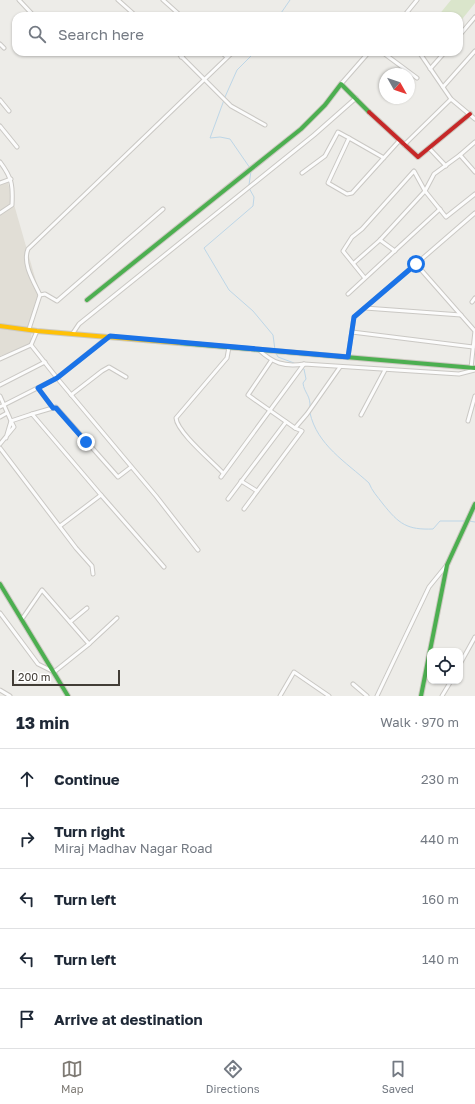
<!DOCTYPE html>
<meta charset="utf-8">
<style>
body{margin:0;font-family:"Golos Text",sans-serif;background:#f6f6f7;color:#1f2937}
.controls{position:absolute;right:12px;bottom:12px;display:grid;overflow:hidden;border-radius:8px;box-shadow:0 1px 3px #0004}
.controls button{width:36px;height:36px;display:grid;place-items:center;padding:0;border:0;border-bottom:1px solid #e0e1e3;background:#fff;color:#1f2937;font:20px sans-serif}
.compass{position:absolute;left:379px;top:68px;width:36px;height:36px;border-radius:50%;background:#fff;box-shadow:0 1px 3px #0004;rotate:130deg}
.scale{position:absolute;left:12px;bottom:10px;width:108px;box-sizing:border-box;padding-left:4px;border:2px solid #423d36;border-top:0;font-size:11px;line-height:14px;white-space:nowrap;color:#423d36;-webkit-text-stroke:3px #fff;paint-order:stroke}
.stop{position:absolute;width:12px;height:12px;margin:-9px;border:3px solid #1a73e8;border-radius:50%;background:#fff}
.stop.end{background:#1a73e8;border-color:#fff;box-shadow:0 1px 4px #0008}
.list{margin:0;padding:0;list-style:none}
h2{display:flex;justify-content:space-between;align-items:center;height:52px;margin:0;padding:0 16px;font-size:17px}
h2 small{font-size:13px;font-weight:400;color:#747a83}
.list li{display:grid;grid-template-columns:26px 1fr auto;gap:12px;align-items:center;box-sizing:border-box;height:60px;padding:0 16px;border-top:1px solid #e0e1e3}
.list b{display:block;font-size:15px;white-space:nowrap}
.list p{margin:0;font-size:13px;white-space:nowrap;color:#747a83}
.list em{font-size:13px;font-style:normal;color:#747a83}
.icon{flex:none;width:22px;height:22px;fill:none;stroke:currentColor;stroke-width:2;stroke-linecap:round;stroke-linejoin:round}
.map{position:relative;flex:none;width:475px;height:696px;overflow:hidden}
.search{position:absolute;background:#fff;box-shadow:0 1px 3px #0004;left:12px;right:12px;top:12px;height:44px;display:flex;align-items:center;gap:10px;box-sizing:border-box;padding:0 14px;border-radius:12px;color:#747a83;font-size:15px}
.sheet{height:352px;background:#fff}
nav{display:flex;justify-content:space-around;align-items:center;box-sizing:border-box;height:56px;border-top:1px solid #e0e1e3;background:#fff;font-size:11px;color:#747a83}
nav a{display:grid;justify-items:center;gap:2px}
nav .on{color:#7e7a74}
.map>svg:first-child{display:block}
.residential{fill:#e1ded6}
.green{fill:#dae5cb}
.lines{fill:none;stroke-linecap:round;stroke-linejoin:round}
.stream{stroke:#bdd6e7;stroke-width:1}
.street-casing{stroke:#cac8c4;stroke-width:5}
.fast-casing{stroke:#ccc9c0;stroke-width:6}
.slow-casing{stroke:#ccc9c0;stroke-width:6}
.jam-casing{stroke:#ccc9c0;stroke-width:6}
.street{stroke:#fcfcfc;stroke-width:3}
.fast{stroke:#4caf50;stroke-width:4}
.slow{stroke:#ffc107;stroke-width:4}
.jam{stroke:#c62828;stroke-width:4}
.route{stroke:#1a73e8;stroke-width:5}
</style>
<div class="map">
<svg width="475" height="696" viewBox="0 0 475 696">
<rect width="100%" height="100%" fill="#edece8"/>
<!-- residential -->
<polygon class="residential" points="7,180 40,295 32,318 31,345 0,356 0,184"/>
<!-- green -->
<polygon class="green" points="451,0 475,0 475,3 459,23 459,16 438,16"/>
<g class="lines">
<!-- stream -->
<g class="stream">
<polyline points="279,16 290,0"/>
<polyline points="225,97 237,70 255,52"/>
<polyline points="224,100 210,138 220,137 230,139 250,168"/>
<polyline points="249,185 251,171"/>
<polyline points="249,188 254,197 253,206 204,248 229,290 253,311 273,335 275,350"/>
<polyline points="276,353 278,357 294,363"/>
<path d="M 298,366 L 304,369 L 306,379 L 303,383 C 304,393 311,395 310,408"/>
<path d="M 310,413 C 317,445 346,462 369,483 C 372,491 377,496 383,504 C 399,524 407,530 433,529 L 440,521 L 466,521"/>
<polyline points="469,521 475,522"/>
</g>
<defs>
<g id="street">
<polyline points="19,0 34,16"/>
<polyline points="118,0 136,16"/>
<polyline points="163,0 181,16"/>
<polyline points="404,16 417,0"/>
<polyline points="459,36 475,17"/>
<polyline points="0,44 4,48"/>
<polyline points="177,52 231,106 265,125"/>
<polyline points="221,52 227,57"/>
<polyline points="382,52 417,78"/>
<polyline points="419,52 451,99 475,119"/>
<polyline points="181,57 186,52"/>
<polyline points="430,69 445,52"/>
<polyline points="341,84 369,52"/>
<polyline points="443,87 475,51"/>
<polyline points="0,100 9,111"/>
<polyline points="0,126 17,147"/>
<polyline points="475,142 460,155 475,172"/>
<polyline points="404,145 451,99"/>
<polyline points="429,148 446,166"/>
<polyline points="384,158 349,138 328,183 347,194 352,193 399,141"/>
<path d="M 0,162 C 12,178 13,185 12,205 L 0,213"/>
<polyline points="302,173 325,156 338,132 349,138"/>
<polyline points="0,183 11,179"/>
<polyline points="380,240 395,251"/>
<polyline points="354,263 380,240 425,191 434,174 460,155"/>
<polyline points="416,264 475,213"/>
<polyline points="364,277 343,251 352,237 362,229 414,171 425,191 446,217 475,194"/>
<polyline points="348,294 440,209"/>
<polyline points="40,295 45,294 57,301 163,209"/>
<polyline points="472,302 475,298"/>
<polyline points="365,308 461,315"/>
<path d="M 29,329 L 40,295 C 34,282 22,264 28,249 L 233,52"/>
<polyline points="37,331 31,345 57,378 108,337"/>
<polyline points="352,332 473,347"/>
<polyline points="73,333 79,324 314,135 356,98"/>
<path d="M 259,350 C 273,363 284,367 304,364 L 459,374 L 475,370"/>
<polyline points="348,357 354,317 416,264 475,331 471,368"/>
<polyline points="0,359 31,345"/>
<polyline points="271,361 248,395 295,428"/>
<polyline points="0,385 45,362"/>
<polyline points="38,388 53,408"/>
<polyline points="71,395 102,371 109,367 126,377"/>
<polyline points="0,396 11,421 32,414 101,495 60,526"/>
<polyline points="0,407 57,378 156,496 198,550"/>
<polyline points="32,414 56,407 118,477 131,467"/>
<polyline points="361,415 385,370"/>
<polyline points="0,417 7,413"/>
<polyline points="468,421 475,396"/>
<polyline points="0,444 14,427 11,421 6,438"/>
<polyline points="0,448 76,548 92,566 93,574"/>
<path d="M 223,473 C 213,462 177,432 176,418 L 227,358 L 229,347"/>
<polyline points="221,477 304,364"/>
<polyline points="241,481 257,491"/>
<polyline points="101,495 164,567"/>
<polyline points="228,499 286,422"/>
<polyline points="244,509 302,431 295,428 307,414 340,367"/>
<polyline points="0,613 38,664 54,672 89,644 42,590 22,619"/>
<polyline points="70,622 87,608"/>
<polyline points="89,644 117,618"/>
<polyline points="460,664 475,637"/>
<polyline points="353,684 367,696"/>
<polyline points="0,690 10,696"/>
<polyline points="280,696 294,672 329,696"/>
<polyline points="377,696 429,587 446,566"/>
<polyline points="442,696 451,681"/>
</g>
<g id="fast">
<polyline points="87,300 301,129 325,105 341,84 369,112"/>
<polyline points="179,343 475,368"/>
<polyline points="0,584 68,696"/>
<polyline points="421,696 447,565 475,504"/>
</g>
<polyline id="slow" points="0,326 37,331 179,343"/>
<polyline id="jam" points="369,112 418,157 470,114"/>
</defs>
<!-- street casing -->
<use href="#street" class="street-casing"/>
<!-- fast casing -->
<use href="#fast" class="fast-casing"/>
<!-- slow casing -->
<use href="#slow" class="slow-casing"/>
<!-- jam casing -->
<use href="#jam" class="jam-casing"/>
<!-- street -->
<use href="#street" class="street"/>
<!-- fast -->
<use href="#fast" class="fast"/>
<!-- slow -->
<use href="#slow" class="slow"/>
<!-- jam -->
<use href="#jam" class="jam"/>
</g>
<g class="lines">
<!-- route -->
<polyline class="route" points="86,442 56,408 53,408 38,388 57,378 110,336 348,357 354,317 416,264"/>
</g>
</svg>
<div class="controls">
<button><svg class="icon" aria-label="locate" viewBox="0 0 24 24"><circle cx="12" cy="12" r="6"/><path d="M12 2v4M12 18v4M2 12h4M18 12h4"/></svg></button>
</div>
<svg class="compass" viewBox="-18 -18 36 36"><path d="M0-13l5 13h-10z" fill="#e53935"/><path d="M0 13l5-13h-10z" fill="#747a83"/></svg>
<div class="scale">200 m</div>
<div class="stop" style="left:416px;top:264px"></div>
<div class="stop end" style="left:86px;top:442px"></div>
<div class="search"><svg class="icon" aria-label="search" viewBox="0 0 24 24"><circle cx="10" cy="10" r="6"/><path d="M15 15l6 6"/></svg>Search here</div>
</div>
<section class="sheet">
<h2>13 min<small>Walk · 970 m</small></h2>
<ul class="list">
<li><svg class="icon" aria-label="ahead" viewBox="0 0 24 24"><path d="M12 20V5M6 11l6-6 6 6"/></svg><div><b>Continue</b></div><em>230 m</em></li>
<li><svg class="icon" aria-label="right" viewBox="0 0 24 24"><path d="M7 20v-9h11M14 6l5 5-5 5"/></svg><div><b>Turn right</b><p>Miraj Madhav Nagar Road</p></div><em>440 m</em></li>
<li><svg class="icon" aria-label="left" viewBox="0 0 24 24"><path d="M17 20v-9H6M10 6l-5 5 5 5"/></svg><div><b>Turn left</b></div><em>160 m</em></li>
<li><svg class="icon" aria-label="left" viewBox="0 0 24 24"><path d="M17 20v-9H6M10 6l-5 5 5 5"/></svg><div><b>Turn left</b></div><em>140 m</em></li>
<li><svg class="icon" aria-label="arrive" viewBox="0 0 24 24"><path d="M6 21V4h12l-3 4 3 4H6"/></svg><div><b>Arrive at destination</b></div></li>
</ul>
</section>
<nav>
<a class="on"><svg class="icon" aria-label="map" viewBox="0 0 24 24"><path d="M3 6l6-2 6 2 6-2v14l-6 2-6-2-6 2zM9 4v14M15 6v14"/></svg>Map</a>
<a><svg class="icon" aria-label="directions" viewBox="0 0 24 24"><path d="M12 3l9 9-9 9-9-9zM9 14v-3h6M13 9l2 2-2 2"/></svg>Directions</a>
<a><svg class="icon" aria-label="saved" viewBox="0 0 24 24"><path d="M7 4h10v16l-5-4-5 4z"/></svg>Saved</a>
</nav>
